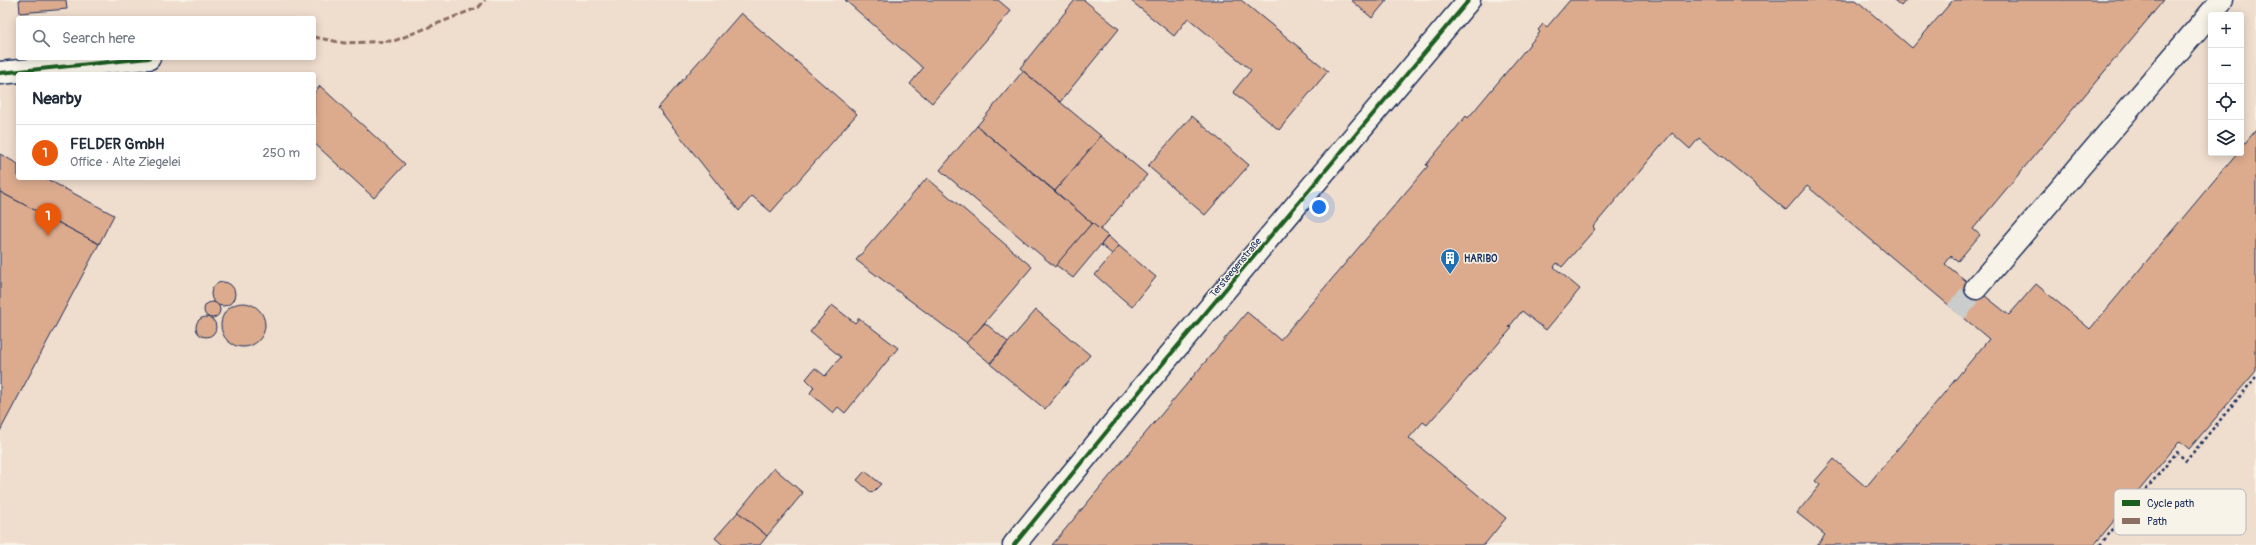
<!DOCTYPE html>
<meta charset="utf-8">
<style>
body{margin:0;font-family:Pangolin,sans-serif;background:#f6f6f7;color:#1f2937}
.controls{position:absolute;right:12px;top:12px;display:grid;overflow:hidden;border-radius:4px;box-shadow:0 2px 10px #0003}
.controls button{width:36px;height:36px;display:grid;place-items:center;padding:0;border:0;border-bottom:1px solid #e0e1e3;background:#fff;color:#1f2937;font:20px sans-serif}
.you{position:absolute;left:1319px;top:207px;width:14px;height:14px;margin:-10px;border:3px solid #fff;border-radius:50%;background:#1a73e8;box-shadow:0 0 0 6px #1a73e833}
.badge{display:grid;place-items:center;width:26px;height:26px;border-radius:50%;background:#ea580c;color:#fff;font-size:13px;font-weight:700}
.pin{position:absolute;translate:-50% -33px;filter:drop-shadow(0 1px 2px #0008)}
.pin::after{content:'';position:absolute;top:21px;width:14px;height:12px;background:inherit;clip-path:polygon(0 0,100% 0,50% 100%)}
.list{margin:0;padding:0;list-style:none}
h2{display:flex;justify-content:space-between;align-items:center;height:52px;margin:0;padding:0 16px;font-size:17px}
h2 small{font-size:13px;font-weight:400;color:#747a83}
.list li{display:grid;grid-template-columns:26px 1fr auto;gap:12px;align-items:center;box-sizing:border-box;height:56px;padding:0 16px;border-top:1px solid #e0e1e3}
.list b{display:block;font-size:15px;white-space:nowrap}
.list p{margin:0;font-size:13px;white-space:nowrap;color:#747a83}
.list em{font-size:13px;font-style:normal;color:#747a83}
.icon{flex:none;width:22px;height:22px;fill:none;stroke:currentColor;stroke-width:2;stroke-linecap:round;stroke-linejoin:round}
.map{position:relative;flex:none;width:2256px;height:545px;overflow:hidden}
.search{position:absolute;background:#fff;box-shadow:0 2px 10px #0003;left:16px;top:16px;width:300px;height:44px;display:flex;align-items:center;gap:10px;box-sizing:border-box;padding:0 14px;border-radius:4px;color:#747a83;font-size:15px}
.panel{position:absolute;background:#fff;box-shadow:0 2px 10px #0003;left:16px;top:72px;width:300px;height:108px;border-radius:4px}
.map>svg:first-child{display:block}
.built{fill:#efddcd;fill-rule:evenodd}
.building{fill:#dcab8e;stroke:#1b2f5e}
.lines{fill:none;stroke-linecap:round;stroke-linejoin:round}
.minor-tunnel{stroke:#cbcccc;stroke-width:22;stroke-dasharray:22 11;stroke-linecap:butt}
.minor-casing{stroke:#1b2f5e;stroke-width:25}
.path{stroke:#1b2f5e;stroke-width:2.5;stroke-dasharray:3 3;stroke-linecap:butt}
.minor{stroke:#f7f3e8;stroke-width:22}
.quiet{stroke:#8d6e63;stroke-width:3;stroke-dasharray:6 3;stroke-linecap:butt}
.cycleway-casing{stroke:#f7f3e8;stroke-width:6}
.cycleway{stroke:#1b5e20;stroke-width:4}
.labels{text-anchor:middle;stroke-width:3;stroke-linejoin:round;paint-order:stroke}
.poi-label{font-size:10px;font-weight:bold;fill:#1b2f5e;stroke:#f7f3e8;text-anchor:start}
.street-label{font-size:10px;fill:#1b2f5e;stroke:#f7f3e8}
.key{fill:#f7f3e8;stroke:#b5b8bf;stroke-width:1}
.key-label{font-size:11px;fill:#1b2f5e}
</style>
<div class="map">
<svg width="2256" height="545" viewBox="0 0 2256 545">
<rect width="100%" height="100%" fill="#f7f3e8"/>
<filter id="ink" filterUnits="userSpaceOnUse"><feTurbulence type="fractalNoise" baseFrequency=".025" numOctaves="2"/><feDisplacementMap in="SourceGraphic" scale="8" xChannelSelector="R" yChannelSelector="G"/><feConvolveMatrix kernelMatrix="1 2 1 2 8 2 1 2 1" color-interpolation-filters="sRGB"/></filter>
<g filter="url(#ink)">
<!-- built -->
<path class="built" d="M 0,0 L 2256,0 L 2256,545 L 0,545 ZM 2211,15 L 2241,15 L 2241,153 L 2211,153 ZM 18,18 L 314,18 L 314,58 L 18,58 ZM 18,74 L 314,74 L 314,178 L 18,178 Z"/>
<!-- building -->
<g class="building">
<polygon points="19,0 66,0 67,9 20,13"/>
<polygon points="845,0 998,0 1011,11 932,103 910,84 923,68"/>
<polygon points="1075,0 1084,0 1119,29 1060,102 1020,68"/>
<polygon points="1130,0 1241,0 1328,71 1279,130 1233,92 1251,70 1188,18 1174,36"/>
<polygon points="1351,0 1387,0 1372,18"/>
<polygon points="1570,0 1856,0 1912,48 1953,0 2164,0 1973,229 1980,235 1958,261 1951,256 1945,264 2009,315 2036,284 2090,329 2237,153 2241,153 2241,148 2256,130 2256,371 2189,449 2180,441 2094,545 1817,545 1825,535 1797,513 1820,485 1815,481 1834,459 1866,487 1989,339 1807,186 1786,210 1699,138 1690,149 1672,133 1593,227 1595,229 1562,267 1557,263 1554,267 1580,289 1546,330 1522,311 1509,327 1512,328 1427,425 1423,422 1409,438 1506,518 1484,545 1052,545 1247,312 1280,340 1428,166 1426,165 1466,116 1468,118 1540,32 1538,30 1543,24 1547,27"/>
<polygon points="1894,0 1906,0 1901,6"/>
<polygon points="741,13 857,114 771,212 752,196 739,211 658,108"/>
<polygon points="1023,71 1101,136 1055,191 977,126"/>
<polygon points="320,86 405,164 374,198 314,143 314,93"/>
<polygon points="1192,116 1249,165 1205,215 1148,166"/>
<polygon points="977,126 1092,223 1055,267 940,170"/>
<polygon points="1101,136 1147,175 1100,230 1055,191"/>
<polygon points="0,154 18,164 18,178 45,178 114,215 99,244 0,192"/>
<polygon points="927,178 1032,267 967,343 856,260"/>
<polygon points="0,192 99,244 0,431"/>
<polygon points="1092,223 1108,236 1073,278 1056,265"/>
<polygon points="1108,236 1119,246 1112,254 1101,245"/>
<polygon points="1119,246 1156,277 1132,307 1095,275"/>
<circle cx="223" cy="294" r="12"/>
<circle cx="212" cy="310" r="8"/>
<circle cx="243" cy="325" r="22"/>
<polygon points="832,305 855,323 859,318 898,348 845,413 838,407 833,413 810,393 814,387 806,379 815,368 825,376 841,357 810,332"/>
<polygon points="1036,310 1090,355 1045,409 990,364"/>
<circle cx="206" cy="327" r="10"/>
<polygon points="985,323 1008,342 990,363 966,343"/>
<polygon points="774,468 803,493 767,536 738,512"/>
<polygon points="865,471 881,484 872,493 857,480"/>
<polygon points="738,512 767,536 760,545 723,545 715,538"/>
</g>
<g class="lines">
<!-- minor-tunnel -->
<polyline class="minor-tunnel" points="1956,312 1976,288"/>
<defs>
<g id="minor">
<polyline points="0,73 149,58"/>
<polyline points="1976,288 2222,0"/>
<polyline points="1014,545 1144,386 1469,0"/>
</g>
</defs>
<!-- minor casing -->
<use href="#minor" class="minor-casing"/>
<!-- path -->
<polyline class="path" points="2100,545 2177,452 2186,461 2256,377"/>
<!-- minor -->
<use href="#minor" class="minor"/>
<!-- quiet -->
<polyline class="quiet" points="314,37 344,43 394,41 479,7 485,0"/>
<defs>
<g id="cycleway">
<polyline points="0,73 149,58"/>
<polyline points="1014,545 1144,386 1469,0"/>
</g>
</defs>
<!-- cycleway casing -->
<use href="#cycleway" class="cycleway-casing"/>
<!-- cycleway -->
<use href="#cycleway" class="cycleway"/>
</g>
</g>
<!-- icons -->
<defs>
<symbol id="building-pin" viewBox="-11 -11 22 30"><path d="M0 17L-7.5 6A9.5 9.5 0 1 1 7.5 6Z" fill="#1f6fb2" stroke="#f7f3e8"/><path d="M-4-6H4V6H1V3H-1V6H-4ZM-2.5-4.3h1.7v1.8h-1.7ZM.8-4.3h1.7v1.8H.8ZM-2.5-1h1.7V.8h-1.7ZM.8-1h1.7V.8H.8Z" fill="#fff"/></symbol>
</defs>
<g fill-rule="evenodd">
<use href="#building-pin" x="1439" y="247" width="22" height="30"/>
</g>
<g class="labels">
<!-- poi labels -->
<g class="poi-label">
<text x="1464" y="262">HARIBO</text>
</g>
<!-- street labels -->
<g class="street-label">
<text transform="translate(1235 267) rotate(-50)" y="4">Tersteegenstraße</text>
</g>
</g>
<!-- legend -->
<rect x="2114" y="489" width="132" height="46" rx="6" class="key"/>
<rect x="2122" y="500" width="18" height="6" fill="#1b5e20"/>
<rect x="2122" y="518" width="18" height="6" fill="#8d6e63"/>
<g class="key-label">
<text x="2147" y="507">Cycle path</text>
<text x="2147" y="525">Path</text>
</g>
</svg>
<div class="controls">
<button>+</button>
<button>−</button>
<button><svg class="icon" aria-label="locate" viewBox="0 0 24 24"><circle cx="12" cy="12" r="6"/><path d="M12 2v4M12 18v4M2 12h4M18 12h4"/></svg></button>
<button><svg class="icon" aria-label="layers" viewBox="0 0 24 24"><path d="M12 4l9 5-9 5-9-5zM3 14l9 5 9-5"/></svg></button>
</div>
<div class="you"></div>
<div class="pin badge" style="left:48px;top:236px">1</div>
<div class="search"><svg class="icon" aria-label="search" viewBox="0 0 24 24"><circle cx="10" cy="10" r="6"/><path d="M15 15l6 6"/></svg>Search here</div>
<section class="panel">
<h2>Nearby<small></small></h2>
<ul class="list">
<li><span class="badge">1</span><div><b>FELDER GmbH</b><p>Office · Alte Ziegelei</p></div><em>250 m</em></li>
</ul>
</section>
</div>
